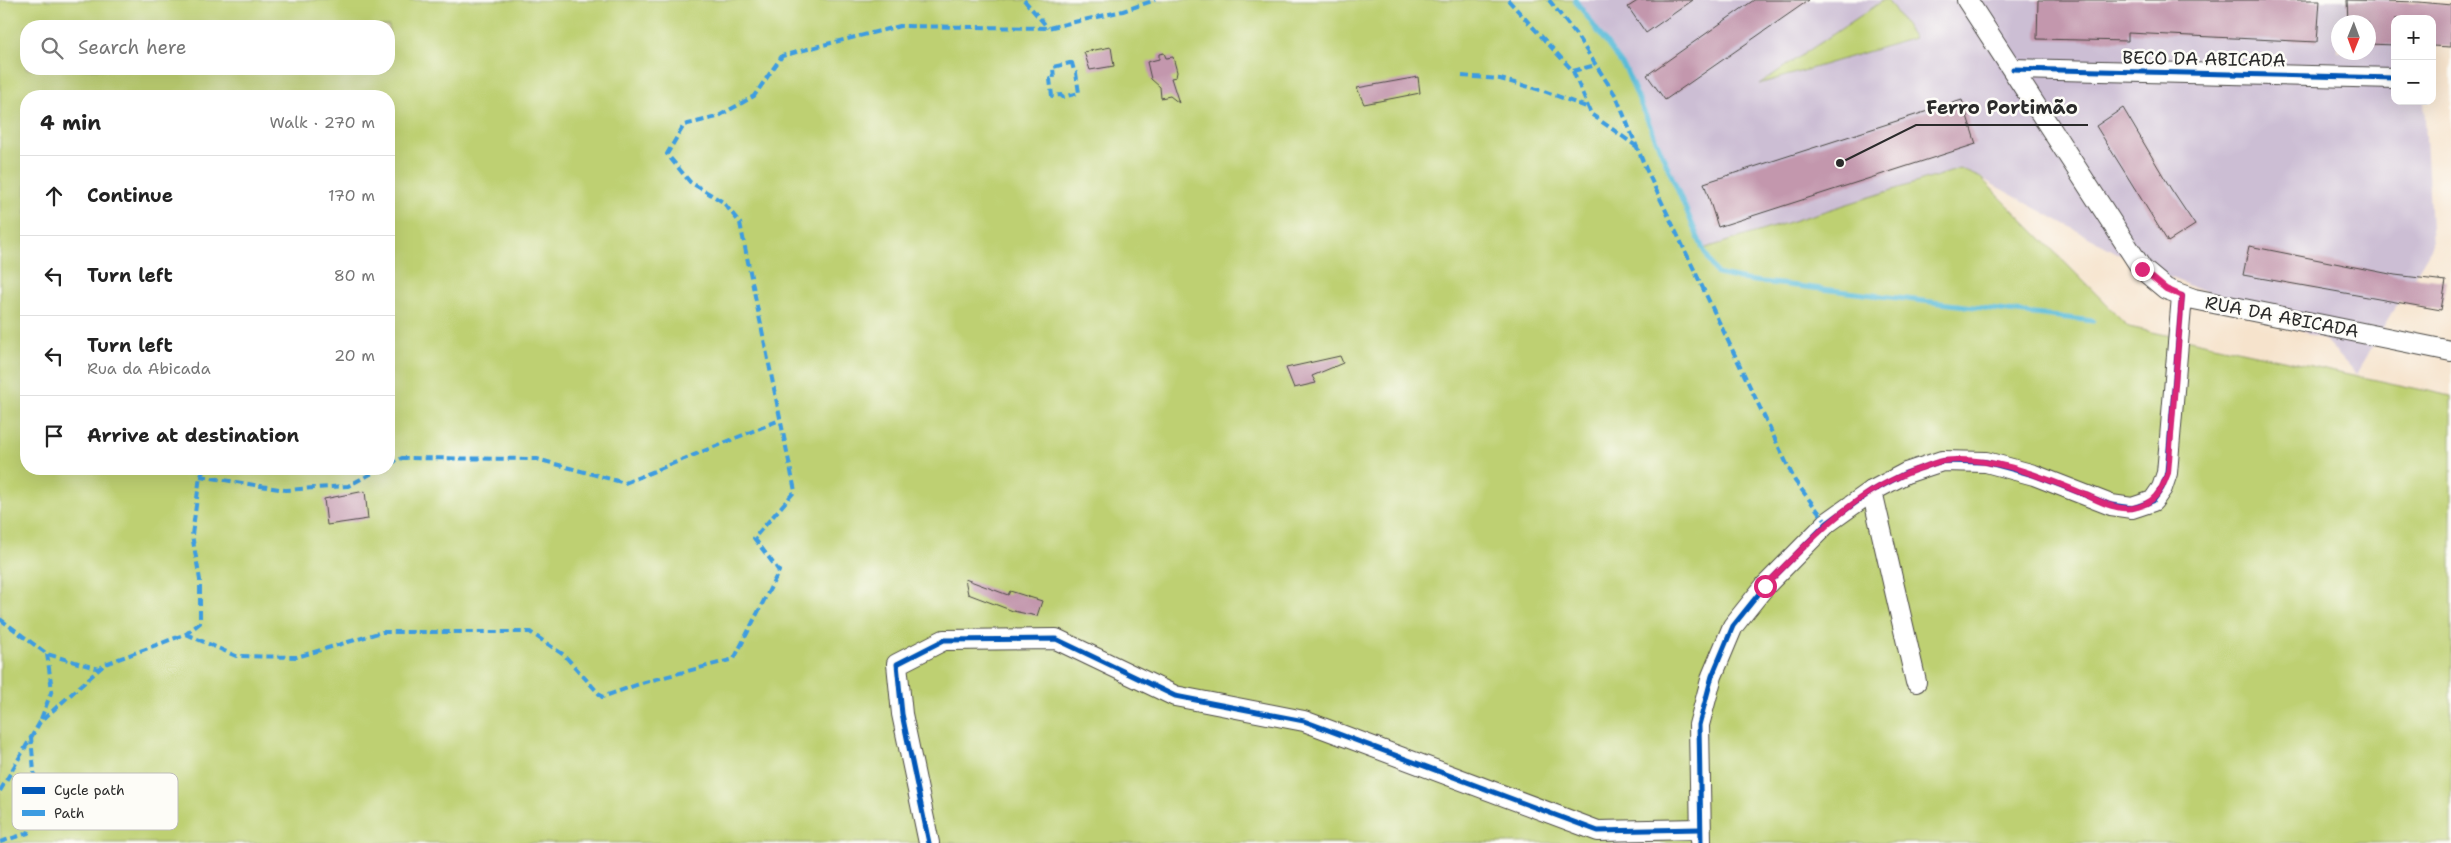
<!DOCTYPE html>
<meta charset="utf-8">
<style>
body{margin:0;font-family:"Shantell Sans",sans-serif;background:#f6f6f6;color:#222}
.controls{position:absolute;right:15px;top:15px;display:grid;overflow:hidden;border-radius:10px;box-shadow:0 5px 20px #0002}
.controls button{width:45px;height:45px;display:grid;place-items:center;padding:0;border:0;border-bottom:1px solid #e0e0e0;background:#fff;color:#222;font:25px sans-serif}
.compass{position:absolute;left:2331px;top:15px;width:45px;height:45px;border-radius:50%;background:#fff;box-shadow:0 5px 20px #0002;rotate:181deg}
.stop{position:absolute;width:15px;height:15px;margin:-11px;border:4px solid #db2777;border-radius:50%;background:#fff}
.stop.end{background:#db2777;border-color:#fff;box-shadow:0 1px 5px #0008}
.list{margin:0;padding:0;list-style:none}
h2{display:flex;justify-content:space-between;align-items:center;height:65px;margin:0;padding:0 20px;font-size:21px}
h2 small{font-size:16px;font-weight:400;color:#767676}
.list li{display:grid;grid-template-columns:32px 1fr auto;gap:15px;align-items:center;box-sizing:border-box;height:80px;padding:0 20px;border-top:1px solid #e0e0e0}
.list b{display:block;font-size:19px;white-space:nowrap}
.list p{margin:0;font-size:16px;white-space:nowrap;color:#767676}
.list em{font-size:16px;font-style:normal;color:#767676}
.icon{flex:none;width:28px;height:28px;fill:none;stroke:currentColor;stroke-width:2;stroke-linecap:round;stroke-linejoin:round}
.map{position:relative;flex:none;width:2451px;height:843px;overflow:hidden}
.search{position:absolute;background:#fff;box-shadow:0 5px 20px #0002;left:20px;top:20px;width:375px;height:55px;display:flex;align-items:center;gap:12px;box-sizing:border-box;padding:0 18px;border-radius:20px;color:#767676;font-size:19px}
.panel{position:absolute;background:#fff;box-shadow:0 5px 20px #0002;left:20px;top:90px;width:375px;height:385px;border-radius:20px}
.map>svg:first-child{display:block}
.industrial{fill:#ccbed4;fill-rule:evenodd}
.green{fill:#bed072;stroke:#747e4e;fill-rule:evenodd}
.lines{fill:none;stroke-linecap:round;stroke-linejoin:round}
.stream{stroke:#5abcd9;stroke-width:5}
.building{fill:#c397ad}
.street-casing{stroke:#494743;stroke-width:22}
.street{stroke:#fff;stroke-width:20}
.quiet{stroke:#3d9ce1;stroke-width:4;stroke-dasharray:8 4;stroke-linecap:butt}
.cycleway-casing{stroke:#fdfcf7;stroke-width:8}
.cycleway{stroke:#0057b8;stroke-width:5}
.route{stroke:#db2777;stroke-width:6}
.labels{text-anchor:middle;stroke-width:5;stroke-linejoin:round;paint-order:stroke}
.street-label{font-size:18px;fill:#2b2b2b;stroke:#fdfcf7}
.key{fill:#fdfcf7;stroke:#bebdba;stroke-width:1}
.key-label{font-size:14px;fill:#2b2b2b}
.leader{fill:none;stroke:#2b2b2b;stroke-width:2}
.callout-dot{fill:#2b2b2b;stroke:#fdfcf7;stroke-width:2}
.callout-label{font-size:19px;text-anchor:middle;font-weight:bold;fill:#2b2b2b;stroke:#fdfcf7;stroke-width:5;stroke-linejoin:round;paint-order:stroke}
</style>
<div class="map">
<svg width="2451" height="843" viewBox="0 0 2451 843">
<rect width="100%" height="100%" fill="#fdfcf7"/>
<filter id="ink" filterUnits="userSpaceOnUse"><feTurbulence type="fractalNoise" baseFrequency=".02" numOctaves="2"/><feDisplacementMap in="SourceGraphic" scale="10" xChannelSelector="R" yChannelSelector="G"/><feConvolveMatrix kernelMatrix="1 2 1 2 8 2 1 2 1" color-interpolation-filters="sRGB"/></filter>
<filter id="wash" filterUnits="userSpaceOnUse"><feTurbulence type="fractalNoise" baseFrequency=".0096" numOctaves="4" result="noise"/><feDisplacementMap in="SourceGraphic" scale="20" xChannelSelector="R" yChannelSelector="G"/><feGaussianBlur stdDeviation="1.12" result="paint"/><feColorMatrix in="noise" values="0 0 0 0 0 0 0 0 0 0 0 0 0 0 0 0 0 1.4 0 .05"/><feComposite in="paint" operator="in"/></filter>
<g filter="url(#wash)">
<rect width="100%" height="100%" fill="#f6e3cc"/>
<!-- industrial -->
<path class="industrial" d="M 1575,0 L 2390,0 L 2398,19 L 2395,19 L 2395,101 L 2424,101 L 2432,247 L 2356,374 L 2325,340 L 2141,266 L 1981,178 L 1960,169 L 1703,249 L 1626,70 ZM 2338,22 L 2368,22 L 2368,52 L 2338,52 Z"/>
<!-- green -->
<g class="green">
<path d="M 0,0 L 1575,0 L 1626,70 L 1703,249 L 1960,169 L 1981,178 L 2129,327 L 2451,396 L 2451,843 L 0,843 ZM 26,26 L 389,26 L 389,69 L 26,69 ZM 26,96 L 389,96 L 389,469 L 26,469 Z"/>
<polygon points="1884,0 1888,0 1914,38 1759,84"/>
</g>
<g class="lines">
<!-- stream -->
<polyline class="stream" points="1575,0 1626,70 1703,249 1717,274 1746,280 2093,321"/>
</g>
<g id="blocks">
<!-- building -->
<g class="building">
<polygon points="1639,0 1693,0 1646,33 1628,7"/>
<polygon points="1754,0 1809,0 1665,100 1647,75"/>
<polygon points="2038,0 2320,0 2317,42 2128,33 2128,41 2037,39"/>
<polygon points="2347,0 2419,2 2451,5 2451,47 2432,46 2432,19 2395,19 2395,45 2368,44 2368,22 2348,22"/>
<polygon points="1111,47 1114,66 1090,70 1084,52"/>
<polygon points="1164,53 1166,58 1173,57 1177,72 1176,77 1171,78 1179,103 1170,96 1161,98 1160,87 1151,79 1147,62 1159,59 1159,54"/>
<polygon points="1418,77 1420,93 1364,104 1357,88"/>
<polygon points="1962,100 1976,144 1718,227 1704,183"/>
<polygon points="2123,108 2171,189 2195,225 2168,242 2096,126"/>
<polygon points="2249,246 2395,275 2446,281 2441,310 2243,275"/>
<polygon points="1340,356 1343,363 1312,376 1316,383 1294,388 1286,368"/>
<polygon points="365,491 368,519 327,525 324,499"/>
<polygon points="965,579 1008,595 1010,591 1042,601 1037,616 1013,611 968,594"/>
</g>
</g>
</g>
<g filter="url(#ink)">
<use href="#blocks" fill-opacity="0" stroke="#494743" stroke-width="1"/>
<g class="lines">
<defs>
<g id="street">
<polyline points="1967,0 2142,269 2166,289 2194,299 2451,351"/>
<polyline points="2013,69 2395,78"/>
<polyline points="1872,491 1916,682"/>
<polyline points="1701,841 1699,725 1712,676 1733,626 1765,586 1827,523 1872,491 1906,473 1942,461 1986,462 2034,475 2111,505 2132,508 2153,501 2162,488 2167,473 2182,296"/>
<polyline points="929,843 902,714 897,664 944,640 1056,639 1175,696 1304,721 1598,831 1700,829"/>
</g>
</defs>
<!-- street casing -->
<use href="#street" class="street-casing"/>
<!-- street -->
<use href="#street" class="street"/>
<!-- quiet -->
<g class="quiet">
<polyline points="1024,0 1048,28"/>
<polyline points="1508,0 1573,71 1596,65"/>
<polyline points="1549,0 1577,36 1616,96 1646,169 1795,481 1827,523"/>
<polygon points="1070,63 1072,63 1074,71 1076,73 1079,93 1063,97 1061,95 1052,96 1050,79 1054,79 1053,67"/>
<polyline points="1573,71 1591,114 1636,146"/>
<polyline points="1462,76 1500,79 1544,91 1589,108"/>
<polyline points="389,464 402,458 537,459 625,483 780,420"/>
<polyline points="200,476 285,490 348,486 380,469"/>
<polyline points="0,619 47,654 99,669"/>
<polyline points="186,634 236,656 297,657 382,632 530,632 564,655 602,697 645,682 734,659 779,571 754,538 795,491 740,223 723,202 690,182 667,154 684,125 717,117 754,96 782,56 819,46 900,26 1048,28 1123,11 1155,0"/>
<polyline points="41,719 52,690 47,654"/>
<polyline points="0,791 40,722 105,664 186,634 200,623 200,580 192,535 200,476 205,469"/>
<polyline points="0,842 28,833 37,806 31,737"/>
</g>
<defs>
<g id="cycleway">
<polyline points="2013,69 2395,78"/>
<polyline points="929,843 902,714 897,664 944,640 1056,639 1175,696 1304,721 1598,831 1700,829"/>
<polyline points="1701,843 1699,725 1712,676 1733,626 1765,586 1827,523 1872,491 1906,473 1942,461 1986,462 2034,475 2111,505 2132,508 2153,501 2162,488 2167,473 2182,296"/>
</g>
</defs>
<!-- cycleway casing -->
<use href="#cycleway" class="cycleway-casing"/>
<!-- cycleway -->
<use href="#cycleway" class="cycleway"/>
</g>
</g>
<g class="lines" filter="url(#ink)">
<!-- route -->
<path class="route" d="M 1765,586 C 1812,538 1855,490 1921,468 C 1928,466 1935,462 1943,461 C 1989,455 2037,475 2079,492 C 2095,498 2114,511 2133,508 C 2154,504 2161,492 2168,473 L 2182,296 L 2166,289 L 2142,269"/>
</g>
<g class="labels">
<!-- street labels -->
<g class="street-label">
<text transform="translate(2204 59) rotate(1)" y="6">BECO DA ABICADA</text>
<text transform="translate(2282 317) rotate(11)" y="6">RUA DA ABICADA</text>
</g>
</g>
<!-- legend -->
<rect x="12" y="773" width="166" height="57" rx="8" class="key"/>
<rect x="22" y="787" width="23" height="7" fill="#0057b8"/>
<rect x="22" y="810" width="23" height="6" fill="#3d9ce1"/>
<g class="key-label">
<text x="54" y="795">Cycle path</text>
<text x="54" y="818">Path</text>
</g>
<!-- callouts -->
<path class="leader" d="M1840 163L1916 125H2088"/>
<circle class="callout-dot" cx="1840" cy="163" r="5"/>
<g class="callout-label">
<text x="2002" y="114">Ferro Portimão</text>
</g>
</svg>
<div class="controls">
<button>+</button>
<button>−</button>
</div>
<svg class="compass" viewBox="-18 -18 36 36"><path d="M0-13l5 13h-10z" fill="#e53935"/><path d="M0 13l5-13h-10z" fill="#767676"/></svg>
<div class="stop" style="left:1765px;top:586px"></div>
<div class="stop end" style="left:2142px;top:269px"></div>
<div class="search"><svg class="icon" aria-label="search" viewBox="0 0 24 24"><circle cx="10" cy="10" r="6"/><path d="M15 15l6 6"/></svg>Search here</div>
<section class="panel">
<h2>4 min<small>Walk · 270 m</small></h2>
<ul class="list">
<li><svg class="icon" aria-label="ahead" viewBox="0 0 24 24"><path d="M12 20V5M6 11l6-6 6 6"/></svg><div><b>Continue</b></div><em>170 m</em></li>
<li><svg class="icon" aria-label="left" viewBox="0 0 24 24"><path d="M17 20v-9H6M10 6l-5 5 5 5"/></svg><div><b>Turn left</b></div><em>80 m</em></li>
<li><svg class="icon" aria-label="left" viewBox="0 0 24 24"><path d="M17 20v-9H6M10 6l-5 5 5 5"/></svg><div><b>Turn left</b><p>Rua da Abicada</p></div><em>20 m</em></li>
<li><svg class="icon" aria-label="arrive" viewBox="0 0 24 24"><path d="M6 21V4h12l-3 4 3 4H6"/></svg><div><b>Arrive at destination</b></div></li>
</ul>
</section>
</div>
